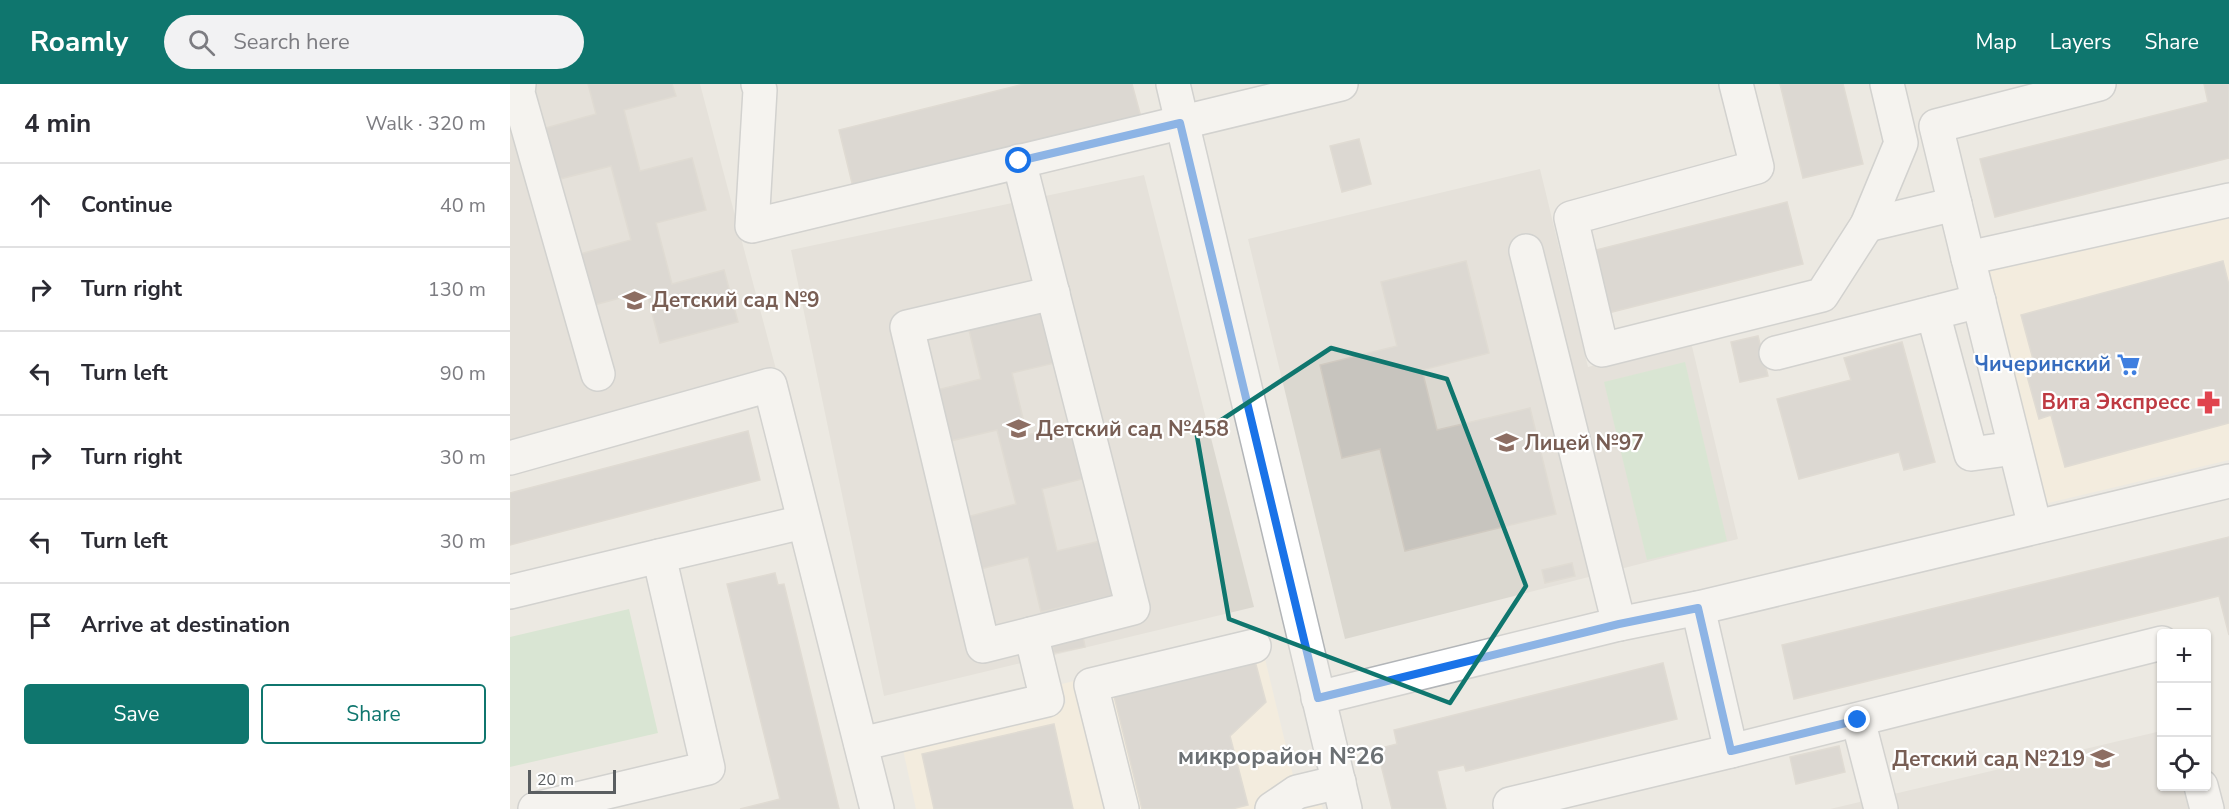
<!DOCTYPE html>
<meta charset="utf-8">
<style>
body{margin:0;font-family:"Nunito Sans",sans-serif;background:#f2f2f3;color:#2b2b33}
.controls{position:absolute;right:18px;bottom:18px;display:grid;overflow:hidden;border-radius:6px;box-shadow:0 2px 4px #0004}
.controls button{width:54px;height:54px;display:grid;place-items:center;padding:0;border:0;border-bottom:2px solid #e1e1e2;background:#fff;color:#2b2b33;font:30px sans-serif}
.scale{position:absolute;left:18px;bottom:15px;width:88px;box-sizing:border-box;padding-left:6px;border:3px solid #5a5e61;border-top:0;font-size:16px;line-height:21px;white-space:nowrap;color:#5a5e61;-webkit-text-stroke:4px #fff;paint-order:stroke}
.stop{position:absolute;width:18px;height:18px;margin:-14px;border:4px solid #1a73e8;border-radius:50%;background:#fff}
.stop.end{background:#1a73e8;border-color:#fff;box-shadow:0 2px 6px #0008}
.list{margin:0;padding:0;list-style:none}
h2{display:flex;justify-content:space-between;align-items:center;height:78px;margin:0;padding:0 24px;font-size:26px}
h2 small{font-size:20px;font-weight:400;color:#7c7c81}
.list li{display:grid;grid-template-columns:39px 1fr auto;gap:18px;align-items:center;box-sizing:border-box;height:84px;padding:0 24px;border-top:2px solid #e1e1e2}
.list b{display:block;font-size:22px;white-space:nowrap}
.list em{font-size:20px;font-style:normal;color:#7c7c81}
.actions{display:flex;gap:12px;padding:18px 24px}
.actions a{flex:1;padding:14px 0;border:2px solid #0f766e;border-radius:6px;text-align:center;font-size:21px;color:#0f766e}
.actions .main{background:#0f766e;color:#fff}
.icon{flex:none;width:33px;height:33px;fill:none;stroke:currentColor;stroke-width:2;stroke-linecap:round;stroke-linejoin:round}
.map{position:relative;flex:none;width:1719px;height:725px;overflow:hidden}
header{display:flex;align-items:center;gap:36px;box-sizing:border-box;height:84px;padding:0 30px;background:#0f766e;color:#fff}
header strong{font-size:28px}
nav{display:flex;gap:33px;margin-inline-start:auto;font-size:21px}
.search{width:420px;height:54px;background:#f2f2f3;display:flex;align-items:center;gap:15px;box-sizing:border-box;padding:0 21px;border-radius:33px;color:#7c7c81;font-size:22px}
main{display:flex}
aside{flex:1;background:#fff}
.map>svg:first-child{display:block}
.commercial{fill:#faf0d9}
.education{fill:#dbd8d0}
.green{fill:#c2e1c0}
.building{fill:#c7c4be;stroke:#d0cac1;stroke-width:1.5}
.lines{fill:none;stroke-linecap:round;stroke-linejoin:round}
.minor-casing{stroke:#b2b5b8;stroke-width:36}
.minor{stroke:#fff;stroke-width:33}
.route{stroke:#1a73e8;stroke-width:8}
.marked{fill:none;stroke:#0f766e;stroke-width:4.5;stroke-linejoin:round}
.labels{text-anchor:middle;stroke-width:4.5;stroke-linejoin:round;paint-order:stroke}
.education-label{font-size:21px;font-weight:bold;fill:#785e54;stroke:#fff;text-anchor:start}
.shop-label{font-size:21px;font-weight:bold;fill:#366cbe;stroke:#fff;text-anchor:end}
.health-label{font-size:21px;font-weight:bold;fill:#be3a42;stroke:#fff;text-anchor:end}
.quarter-label{font-size:24px;font-weight:bold;fill:#6b7073;stroke:#fff}
</style>
<header>
<strong>Roamly</strong>
<div class="search"><svg class="icon" aria-label="search" viewBox="0 0 24 24"><circle cx="10" cy="10" r="6"/><path d="M15 15l6 6"/></svg>Search here</div>
<nav><a>Map</a><a>Layers</a><a>Share</a></nav>
</header>
<main>
<aside>
<h2>4 min<small>Walk · 320 m</small></h2>
<ul class="list">
<li><svg class="icon" aria-label="ahead" viewBox="0 0 24 24"><path d="M12 20V5M6 11l6-6 6 6"/></svg><div><b>Continue</b></div><em>40 m</em></li>
<li><svg class="icon" aria-label="right" viewBox="0 0 24 24"><path d="M7 20v-9h11M14 6l5 5-5 5"/></svg><div><b>Turn right</b></div><em>130 m</em></li>
<li><svg class="icon" aria-label="left" viewBox="0 0 24 24"><path d="M17 20v-9H6M10 6l-5 5 5 5"/></svg><div><b>Turn left</b></div><em>90 m</em></li>
<li><svg class="icon" aria-label="right" viewBox="0 0 24 24"><path d="M7 20v-9h11M14 6l5 5-5 5"/></svg><div><b>Turn right</b></div><em>30 m</em></li>
<li><svg class="icon" aria-label="left" viewBox="0 0 24 24"><path d="M17 20v-9H6M10 6l-5 5 5 5"/></svg><div><b>Turn left</b></div><em>30 m</em></li>
<li><svg class="icon" aria-label="arrive" viewBox="0 0 24 24"><path d="M6 21V4h12l-3 4 3 4H6"/></svg><div><b>Arrive at destination</b></div></li>
</ul>
<div class="actions"><a class="main">Save</a><a>Share</a></div>
</aside>
<div class="map">
<svg width="1719" height="725" viewBox="0 0 1719 725">
<rect width="100%" height="100%" fill="#ece9e2"/>
<!-- commercial -->
<g class="commercial">
<polygon points="1719,123 1719,376 1534,420 1477,180"/>
<polygon points="749,550 787,708 810,716 813,725 406,725 392,661 556,619 552,600"/>
</g>
<!-- education -->
<g class="education">
<polygon points="0,0 190,0 267,289 0,359"/>
<polygon points="1030,85 1078,283 1181,258 1228,455 835,555 738,155"/>
<polygon points="634,91 744,523 374,612 281,166"/>
<polygon points="1651,647 1652,702 1681,703 1687,725 1320,725"/>
</g>
<!-- green -->
<g class="green">
<polygon points="1175,278 1217,457 1137,476 1094,298"/>
<polygon points="119,525 148,649 0,683 0,553"/>
</g>
<!-- building -->
<g class="building">
<polygon points="78,0 162,0 166,12 114,26 130,87 182,74 196,126 146,139 162,200 214,186 228,238 150,259 136,207 84,221 70,170 121,156 101,82 46,96 32,45 86,30"/>
<polygon points="514,0 622,0 631,33 343,103 329,46"/>
<polygon points="1270,0 1333,0 1353,80 1293,94"/>
<polygon points="1694,0 1719,0 1719,74 1485,133 1470,75 1698,18"/>
<polygon points="849,55 861,100 832,108 820,62"/>
<polygon points="1277,118 1293,180 1098,229 1082,167"/>
<polygon points="956,177 979,269 912,286 927,346 1020,324 1046,430 895,467 870,365 832,374 810,281 887,262 871,198"/>
<polygon points="1713,177 1719,201 1719,339 1555,383 1541,331 1529,335 1514,281 1524,279 1511,231"/>
<polygon points="539,223 553,277 502,289 517,351 567,339 580,393 532,405 547,467 595,456 608,510 531,528 518,473 470,485 457,433 506,420 487,346 436,358 423,307 471,295 458,242"/>
<polygon points="1248,252 1258,292 1230,298 1221,258"/>
<polygon points="1392,258 1425,378 1394,386 1389,368 1289,395 1267,315 1341,296 1334,274"/>
<polygon points="238,347 250,396 0,461 0,409"/>
<polygon points="1719,453 1719,551 1709,512 1284,615 1272,561"/>
<polygon points="1062,479 1065,492 1035,499 1032,486"/>
<polygon points="265,489 268,501 274,500 329,725 230,725 270,715 217,500"/>
<polygon points="572,547 575,563 544,569 540,554"/>
<polygon points="745,577 756,618 720,652 738,721 722,725 632,725 604,612"/>
<polygon points="1153,579 1167,635 956,687 954,681 927,687 936,725 882,725 867,665 887,660 884,646"/>
<polygon points="544,640 563,725 424,725 412,670"/>
<polygon points="1329,662 1335,688 1286,700 1280,673"/>
</g>
<g class="lines">
<defs>
<g id="minor">
<polyline points="9,0 8,9 88,290"/>
<polyline points="248,0 250,6 242,142 831,0"/>
<polyline points="663,0 835,725"/>
<polyline points="1226,0 1247,83 1061,134 1092,266 1312,211 1357,141 1391,59 1377,0"/>
<polyline points="1589,0 1426,42 1458,174 1719,116"/>
<polyline points="509,77 623,524 521,550"/>
<polyline points="1357,141 1445,120"/>
<polyline points="1016,167 1109,540"/>
<polyline points="1458,174 1525,443"/>
<polyline points="1423,229 1461,370 1505,364"/>
<polyline points="1266,269 1469,217"/>
<polyline points="0,374 260,301 367,725"/>
<polyline points="149,472 293,438"/>
<polyline points="0,508 149,472 198,684 25,725"/>
<polyline points="1188,524 1221,667"/>
<polyline points="808,614 1109,540 1188,524 1719,397"/>
<polyline points="1348,636 1371,725"/>
<polyline points="351,660 537,616 521,550 473,562 397,243 543,209"/>
<polyline points="1691,702 1697,725"/>
<polyline points="612,725 581,601 744,562"/>
<polyline points="762,725 787,708 829,698"/>
<polyline points="1001,725 1000,720 1221,667 1652,559"/>
</g>
</defs>
<!-- minor casing -->
<use href="#minor" class="minor-casing"/>
<!-- minor -->
<use href="#minor" class="minor"/>
</g>
<g class="lines">
<!-- route -->
<polyline class="route" points="509,77 670,39 808,614 1109,540 1188,524 1221,667 1348,636"/>
</g>
<!-- marked area -->
<path d="M0 0H1719V725H0ZM 821,264 L 937,295 L 1016,502 L 940,619 L 719,535 L 687,352 Z" fill="#ece9e2" fill-opacity=".55" fill-rule="evenodd"/>
<path class="marked" d="M 821,264 L 937,295 L 1016,502 L 940,619 L 719,535 L 687,352 Z"/>
<!-- icons -->
<defs>
<symbol id="school-bare" viewBox="-9 -9 18 18"><path d="M0-5L7-2L0 1L-7-2ZM-4 1L0 2.5L4 1V4Q0 6-4 4Z" fill="#8d6e63" stroke="#fff" stroke-width="2.5" paint-order="stroke"/></symbol>
<symbol id="supermarket-bare" viewBox="-9 -9 18 18"><path d="M-6-5.5h2.5l.6 2H6L4.5 2H-2.5L-4.4-4H-6ZM-1.5 3.2a1.3 1.3 0 1 0 .1 0ZM3 3.2a1.3 1.3 0 1 0 .1 0Z" fill="#3f7fe0" stroke="#fff" stroke-width="2.5" paint-order="stroke"/></symbol>
<symbol id="pharmacy-bare" viewBox="-9 -9 18 18"><path d="M-2-6h4v4h4v4h-4v4h-4v-4h-4v-4h4Z" fill="#e0444e" stroke="#fff" stroke-width="2.5" paint-order="stroke"/></symbol>
</defs>
<g fill-rule="evenodd">
<use href="#school-bare" x="108" y="200" width="33" height="33"/>
<use href="#supermarket-bare" x="1602" y="264" width="33" height="33"/>
<use href="#pharmacy-bare" x="1682" y="302" width="33" height="33"/>
<use href="#school-bare" x="492" y="328" width="33" height="33"/>
<use href="#school-bare" x="980" y="342" width="33" height="33"/>
<use href="#school-bare" x="1576" y="658" width="33" height="33"/>
</g>
<g class="labels">
<!-- education labels -->
<g class="education-label">
<text x="142" y="223">Детский сад №9</text>
<text x="526" y="352">Детский сад №458</text>
<text x="1014" y="366">Лицей №97</text>
<text x="1575" y="682" text-anchor="end">Детский сад №219</text>
</g>
<!-- shop labels -->
<g class="shop-label">
<text x="1601" y="287">Чичеринский</text>
</g>
<!-- health labels -->
<g class="health-label">
<text x="1680" y="325">Вита Экспресс</text>
</g>
<!-- quarter labels -->
<g class="quarter-label">
<text x="771" y="680">микрорайон №26</text>
</g>
</g>
</svg>
<div class="controls">
<button>+</button>
<button>−</button>
<button><svg class="icon" aria-label="locate" viewBox="0 0 24 24"><circle cx="12" cy="12" r="6"/><path d="M12 2v4M12 18v4M2 12h4M18 12h4"/></svg></button>
</div>
<div class="scale">20 m</div>
<div class="stop" style="left:509px;top:77px"></div>
<div class="stop end" style="left:1348px;top:636px"></div>
</div>
</main>
